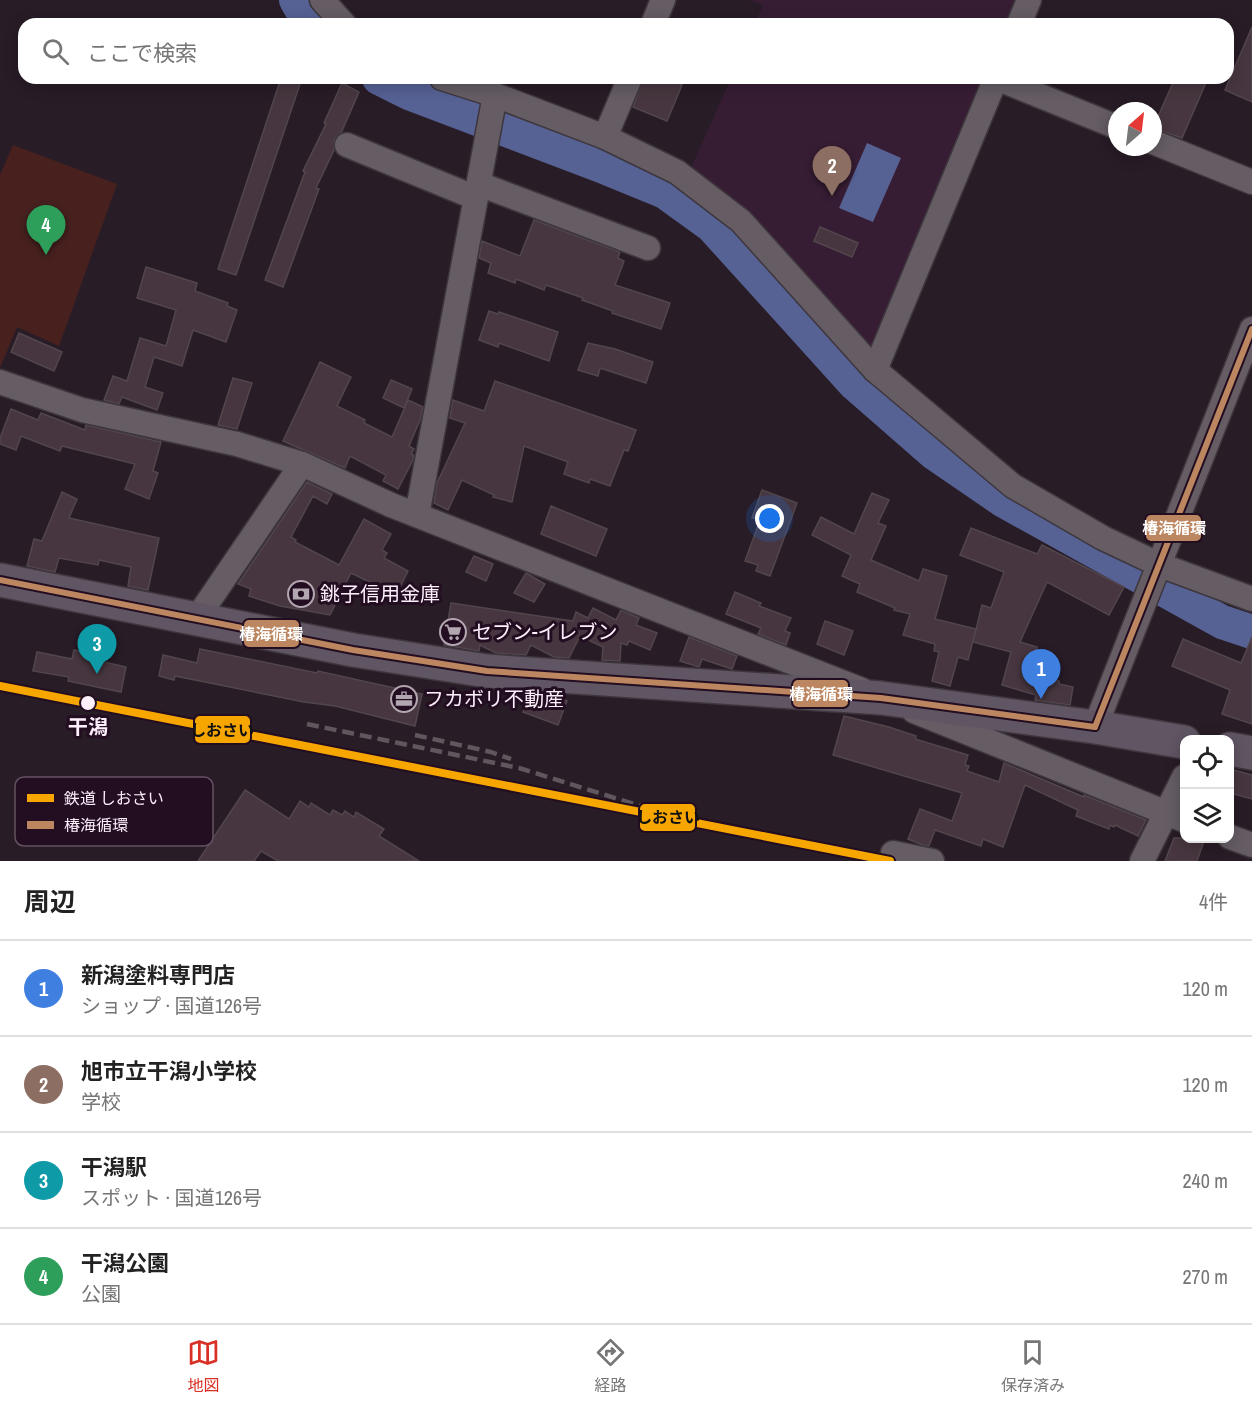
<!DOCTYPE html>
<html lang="ja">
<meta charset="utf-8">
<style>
body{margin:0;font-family:"Archivo Narrow","Noto Sans JP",sans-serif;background:#f6f6f6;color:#222}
.controls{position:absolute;right:18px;bottom:18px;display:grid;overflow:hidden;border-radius:12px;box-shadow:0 3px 15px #0003}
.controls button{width:54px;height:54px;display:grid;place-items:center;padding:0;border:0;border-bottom:2px solid #e0e0e0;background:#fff;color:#222;font:30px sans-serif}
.compass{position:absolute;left:1108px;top:102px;width:54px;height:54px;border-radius:50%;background:#fff;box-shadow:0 3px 15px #0003;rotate:28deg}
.you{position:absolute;left:770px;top:519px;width:21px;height:21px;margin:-15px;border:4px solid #fff;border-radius:50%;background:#1a73e8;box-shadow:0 0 0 9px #1a73e833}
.badge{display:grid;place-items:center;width:39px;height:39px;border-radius:50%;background:#d93025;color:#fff;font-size:20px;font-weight:700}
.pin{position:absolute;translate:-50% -50px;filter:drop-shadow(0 2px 3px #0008)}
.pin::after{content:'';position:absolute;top:32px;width:21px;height:18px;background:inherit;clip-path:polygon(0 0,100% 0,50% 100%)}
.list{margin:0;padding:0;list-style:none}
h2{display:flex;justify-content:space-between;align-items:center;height:78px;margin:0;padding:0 24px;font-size:26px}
h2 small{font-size:20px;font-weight:400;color:#767676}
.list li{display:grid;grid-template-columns:39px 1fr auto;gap:18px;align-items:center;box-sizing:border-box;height:96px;padding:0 24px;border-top:2px solid #e0e0e0}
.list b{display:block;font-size:22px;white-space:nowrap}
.list p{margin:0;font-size:20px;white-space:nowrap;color:#767676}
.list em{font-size:20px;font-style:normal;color:#767676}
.icon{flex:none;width:33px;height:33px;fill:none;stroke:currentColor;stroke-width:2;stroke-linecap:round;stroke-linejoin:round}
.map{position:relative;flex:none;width:1252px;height:861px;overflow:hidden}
.search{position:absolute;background:#fff;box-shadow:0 3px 15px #0003;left:18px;right:18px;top:18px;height:66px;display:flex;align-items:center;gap:15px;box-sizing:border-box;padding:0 21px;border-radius:18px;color:#767676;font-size:22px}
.sheet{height:462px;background:#fff}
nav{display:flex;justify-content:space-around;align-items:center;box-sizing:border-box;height:84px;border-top:2px solid #e0e0e0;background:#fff;font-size:16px;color:#767676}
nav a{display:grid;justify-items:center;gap:3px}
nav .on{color:#d93025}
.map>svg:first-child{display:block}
.built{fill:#371d34}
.green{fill:#48211f}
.water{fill:#566194}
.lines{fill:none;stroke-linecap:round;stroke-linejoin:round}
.river{stroke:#566194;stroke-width:34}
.building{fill:#47363f;stroke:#52464d;stroke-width:1.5}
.minor-casing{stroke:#3e363d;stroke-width:27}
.highway-casing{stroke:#3e363d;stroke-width:36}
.minor{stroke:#655c64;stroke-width:24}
.highway{stroke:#605563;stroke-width:33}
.rail{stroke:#60575e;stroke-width:4.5;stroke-dasharray:12 6;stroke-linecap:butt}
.bus-1-casing{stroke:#230d21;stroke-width:10}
.bus-1{stroke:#bb8660;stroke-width:6}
.rail-1-casing{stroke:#230d21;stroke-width:12}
.rail-1{stroke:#f7a600;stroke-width:8}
.stop-dot{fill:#fdf0fb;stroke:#230d21;stroke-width:2}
.labels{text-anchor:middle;stroke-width:6;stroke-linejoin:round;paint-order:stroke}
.poi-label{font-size:20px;fill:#fdf0fb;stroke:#230d21;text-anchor:start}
.stop-label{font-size:20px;font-weight:bold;fill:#fdf0fb;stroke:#230d21}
.key{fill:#230d21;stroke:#645162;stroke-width:1.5}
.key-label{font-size:16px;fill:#fdf0fb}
.line-badge{stroke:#230d21;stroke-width:2}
.badge-label{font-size:16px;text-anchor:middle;font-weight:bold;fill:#fff}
.pale-badge-label{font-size:16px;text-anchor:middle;font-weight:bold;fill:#111}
</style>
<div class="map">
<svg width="1252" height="861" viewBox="0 0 1252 861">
<rect width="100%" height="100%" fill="#281c27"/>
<!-- built -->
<g class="built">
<polygon points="750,0 1019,0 1009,24 755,24 763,5"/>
<polygon points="731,78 987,78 873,349 863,348 760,226 692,166"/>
</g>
<!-- green -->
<polygon class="green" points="13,145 117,184 59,346 17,327 0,368 0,175"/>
<!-- water -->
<polygon class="water" points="867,143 901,158 873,222 839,208"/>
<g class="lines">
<!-- river -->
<g class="river">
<polyline points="296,0 310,24"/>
<polyline points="379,78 409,93 599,165 665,192 712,226 855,384 934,453 1004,501 1222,622 1252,632"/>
</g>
</g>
<!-- building -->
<g class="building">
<polygon points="1252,27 1252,102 1225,90"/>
<polygon points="281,78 302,78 236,275 218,269"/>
<polygon points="644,78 665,78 682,85 667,121 633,107"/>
<polygon points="1175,78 1208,78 1182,138 1153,128"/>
<polygon points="342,83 359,92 341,133 334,140 334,150 316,188 319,189 283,287 265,280 305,172 303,171 326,124 324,123"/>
<polygon points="534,220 620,252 618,258 624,261 615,285 670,303 661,329 612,313 613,311 582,300 583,298 546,285 544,290 516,279 515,283 488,273 491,263 479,258 482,241 520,256"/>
<polygon points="820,227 858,243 852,257 814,241"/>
<polygon points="146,267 197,283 195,291 228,303 227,306 237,310 226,342 193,330 182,366 154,357 145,387 163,393 157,410 122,397 119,404 104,400 113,376 127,381 140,338 166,346 176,310 137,298"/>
<polygon points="489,311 498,314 499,312 558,332 549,361 499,343 498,347 479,340"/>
<polygon points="19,333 62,352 54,371 11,352"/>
<polygon points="588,343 615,349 653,362 646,383 600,368 598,376 578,370"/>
<polygon points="320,362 351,377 337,406 365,420 364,423 392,437 408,400 423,407 420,420 409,446 414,449 411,454 414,455 413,460 398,489 383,481 386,475 350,456 345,468 283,441"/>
<polygon points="233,378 252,383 237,429 218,425"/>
<polygon points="391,380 412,389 404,408 383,398"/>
<polygon points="495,381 636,430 628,451 624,450 610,486 590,479 589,483 564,474 568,462 524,446 512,502 493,497 494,495 462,480 448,510 434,503 437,483 465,423 450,418 453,400 484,411"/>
<polygon points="11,409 38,420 41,413 85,430 86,425 161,442 153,471 158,473 149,499 125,489 135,464 62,446 60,451 21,436 16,450 0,444 0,438"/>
<polygon points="307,482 332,494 327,504 313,496 291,537 296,540 295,542 339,565 364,519 391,534 382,550 387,553 384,558 408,571 396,595 351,573 330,615 280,606 249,596 251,589 238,584"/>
<polygon points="762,490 797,503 770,576 756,571 758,565 745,561 760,520 752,518"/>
<polygon points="62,492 77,499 69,518 159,538 148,590 128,586 131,567 99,560 98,565 59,558 55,572 27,566 34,539 42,541"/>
<polygon points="872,493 889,500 878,523 886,526 871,560 919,581 923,569 947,576 935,619 976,629 968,660 958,657 950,686 932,681 939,652 934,651 935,644 903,635 910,614 894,610 895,608 857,592 860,584 842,576 851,555 812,535 821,517 854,534"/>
<polygon points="551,506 607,529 596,556 541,534"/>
<polygon points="971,528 1037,554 1042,545 1124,587 1109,615 1047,582 1020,642 1037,647 1029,676 1059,681 1059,684 1073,687 1070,705 1035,700 1036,695 1002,685 1011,652 973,642 982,605 991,608 1004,572 960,555"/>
<polygon points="474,556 493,564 486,581 466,572"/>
<polygon points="526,573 545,584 534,602 514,593"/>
<polygon points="735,592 761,603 759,606 791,618 785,631 790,633 786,645 758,634 761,628 726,614"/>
<polygon points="451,603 573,621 576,612 588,618 593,608 616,620 621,610 639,618 636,625 657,633 650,650 629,641 627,645 621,643 620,661 602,660 603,647 580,636 569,658 554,657 531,645 526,655 496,653 480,645 479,651 444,645"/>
<polygon points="825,621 853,631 844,655 817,644"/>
<polygon points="689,637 737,656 732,669 702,659 699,667 680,661"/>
<polygon points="1252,637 1252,724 1222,714 1230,690 1172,666 1183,639 1241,663"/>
<polygon points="200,649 317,673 318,671 422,694 415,726 335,706 304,702 175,676 174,680 159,676 163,655 197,663"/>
<polygon points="74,650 104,657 104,662 126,667 121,692 68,681 69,677 33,671 37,652 72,659"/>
<polygon points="531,693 549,694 567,701 558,725 523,712"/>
<polygon points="844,716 889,727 916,736 915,739 968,755 965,765 969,766 967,771 999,782 1004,763 1084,797 1084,795 1146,820 1138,836 1115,825 1114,827 1110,825 1109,829 1076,816 1078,810 1025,785 1003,847 983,839 981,846 935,830 929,846 923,845 908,839 920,809 952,821 962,793 833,755"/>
<polygon points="1234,770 1252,775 1252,799 1230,793"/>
<polygon points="245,790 289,819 300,801 309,807 311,803 330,815 333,810 342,815 345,811 354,817 356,812 384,829 379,836 419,861 278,861 261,851 254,861 198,861"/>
<polygon points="1174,838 1205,838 1197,861 1165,861"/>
</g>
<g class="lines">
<defs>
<g id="minor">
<polyline points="322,0 344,24"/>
<polyline points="653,24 663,0"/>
<polyline points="1019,24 1029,0"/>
<polyline points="442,78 495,95 605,137 677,172 741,221 875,370 1013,486 1103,538 1160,565 1252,599"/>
<polyline points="996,78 1117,127"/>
<polyline points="605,137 630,78"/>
<polyline points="1153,142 1252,182"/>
<polyline points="347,145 476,198"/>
<polyline points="479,184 648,248"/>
<polyline points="875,370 996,78"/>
<polyline points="0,382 82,410 237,444 302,464 391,505 862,690"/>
<polyline points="417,515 495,95"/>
<polyline points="197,618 302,464"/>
<polyline points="914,711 1184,820"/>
<polyline points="1095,727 1252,329"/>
<polyline points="1230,837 1252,845"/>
<polyline points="893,853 932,861"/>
<polyline points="1142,861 1184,777"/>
</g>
<g id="highway">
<polyline points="0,580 353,650 487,671 881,698 1095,727 1184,742"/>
<polyline points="1230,749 1252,753"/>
</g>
</defs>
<!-- minor casing -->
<use href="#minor" class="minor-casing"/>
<!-- highway casing -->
<use href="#highway" class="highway-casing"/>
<!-- minor -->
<use href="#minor" class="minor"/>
<!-- highway -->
<use href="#highway" class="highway"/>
<!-- rail -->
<g class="rail">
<polyline points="307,724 519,768 698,824"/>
<polyline points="415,735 491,752 511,759"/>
</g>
<defs>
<g id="bus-1">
<polyline points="0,580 353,650 487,671 881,698 1095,727"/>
<polyline points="1095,727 1252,329"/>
</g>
</defs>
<!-- bus-1 casing -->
<use href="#bus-1" class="bus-1-casing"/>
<!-- bus-1 -->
<use href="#bus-1" class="bus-1"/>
<defs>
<polyline id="rail-1" points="0,686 890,861"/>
</defs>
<!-- rail-1 casing -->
<use href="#rail-1" class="rail-1-casing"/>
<!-- rail-1 -->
<use href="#rail-1" class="rail-1"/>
</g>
<!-- icons -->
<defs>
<symbol id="bank-ring" viewBox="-11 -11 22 22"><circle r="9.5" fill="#230d21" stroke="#b2a6b1" stroke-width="1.5"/><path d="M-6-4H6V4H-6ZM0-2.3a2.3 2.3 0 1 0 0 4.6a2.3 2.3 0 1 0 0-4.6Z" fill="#b2a6b1"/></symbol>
<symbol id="supermarket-ring" viewBox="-11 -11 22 22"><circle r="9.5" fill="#230d21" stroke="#b2a6b1" stroke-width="1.5"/><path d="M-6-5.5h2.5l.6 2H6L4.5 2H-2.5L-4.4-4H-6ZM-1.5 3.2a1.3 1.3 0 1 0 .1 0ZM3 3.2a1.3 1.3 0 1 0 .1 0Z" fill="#b2a6b1"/></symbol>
<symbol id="office-ring" viewBox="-11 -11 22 22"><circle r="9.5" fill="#230d21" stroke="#b2a6b1" stroke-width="1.5"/><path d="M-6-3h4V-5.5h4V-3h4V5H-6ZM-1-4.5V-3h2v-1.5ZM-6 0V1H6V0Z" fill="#b2a6b1"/></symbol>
</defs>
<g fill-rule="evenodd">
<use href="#bank-ring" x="286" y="579" width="30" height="30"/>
<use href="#supermarket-ring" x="438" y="617" width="30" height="30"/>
<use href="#office-ring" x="389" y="684" width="30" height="30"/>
</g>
<!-- markers -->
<circle class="stop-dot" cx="88" cy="703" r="8"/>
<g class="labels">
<!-- poi labels -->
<g class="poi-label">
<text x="320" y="601">銚子信用金庫</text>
<text x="472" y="639">セブン-イレブン</text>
<text x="424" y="706">フカボリ不動産</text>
</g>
<!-- stop labels -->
<g class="stop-label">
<text x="88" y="734">干潟</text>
</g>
</g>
<!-- legend -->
<rect x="15" y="777" width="198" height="69" rx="9" class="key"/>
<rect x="27" y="794" width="27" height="8" fill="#f7a600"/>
<rect x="27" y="821" width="27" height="8" fill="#bb8660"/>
<g class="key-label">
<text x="64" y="804">鉄道 しおさい</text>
<text x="64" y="831">椿海循環</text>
</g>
<g class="line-badge">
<rect x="1145" y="514" width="57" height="28" rx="6" fill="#bb8660"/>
<rect x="243" y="619" width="57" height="29" rx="6" fill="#bb8660"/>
<rect x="792" y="679" width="57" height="29" rx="6" fill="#bb8660"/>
<rect x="194" y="715" width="57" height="29" rx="6" fill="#f7a600"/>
<rect x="639" y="803" width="57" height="29" rx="6" fill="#f7a600"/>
</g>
<g class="badge-label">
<text x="1174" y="534">椿海循環</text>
<text x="271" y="640">椿海循環</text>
<text x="821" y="700">椿海循環</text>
</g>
<g class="pale-badge-label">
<text x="222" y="736">しおさい</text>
<text x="668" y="823">しおさい</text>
</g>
</svg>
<div class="controls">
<button><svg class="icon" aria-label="locate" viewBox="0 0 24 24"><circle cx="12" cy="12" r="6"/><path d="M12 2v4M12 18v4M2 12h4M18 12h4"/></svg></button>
<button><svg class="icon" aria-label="layers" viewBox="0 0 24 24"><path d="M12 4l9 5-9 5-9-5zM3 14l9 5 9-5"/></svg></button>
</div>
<svg class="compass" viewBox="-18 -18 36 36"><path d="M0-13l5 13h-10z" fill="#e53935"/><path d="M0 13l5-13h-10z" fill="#767676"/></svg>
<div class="you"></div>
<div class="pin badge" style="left:1041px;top:699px;background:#3f7fe0">1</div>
<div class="pin badge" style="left:832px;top:196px;background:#8d6e63">2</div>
<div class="pin badge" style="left:97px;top:674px;background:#0f9aa8">3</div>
<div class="pin badge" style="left:46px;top:255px;background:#2e9e5b">4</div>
<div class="search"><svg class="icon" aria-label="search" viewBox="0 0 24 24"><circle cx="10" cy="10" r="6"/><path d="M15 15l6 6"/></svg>ここで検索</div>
</div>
<section class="sheet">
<h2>周辺<small>4件</small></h2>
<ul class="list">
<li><span class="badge" style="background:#3f7fe0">1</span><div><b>新潟塗料専門店</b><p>ショップ · 国道126号</p></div><em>120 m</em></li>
<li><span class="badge" style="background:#8d6e63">2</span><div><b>旭市立干潟小学校</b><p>学校</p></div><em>120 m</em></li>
<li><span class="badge" style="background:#0f9aa8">3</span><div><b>干潟駅</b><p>スポット · 国道126号</p></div><em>240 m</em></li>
<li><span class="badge" style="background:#2e9e5b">4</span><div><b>干潟公園</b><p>公園</p></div><em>270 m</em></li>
</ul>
</section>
<nav>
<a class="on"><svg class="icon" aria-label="map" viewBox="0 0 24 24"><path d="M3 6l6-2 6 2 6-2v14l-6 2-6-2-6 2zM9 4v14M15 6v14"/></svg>地図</a>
<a><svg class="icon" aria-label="directions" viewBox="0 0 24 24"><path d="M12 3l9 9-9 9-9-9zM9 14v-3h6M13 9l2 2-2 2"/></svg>経路</a>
<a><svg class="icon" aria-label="saved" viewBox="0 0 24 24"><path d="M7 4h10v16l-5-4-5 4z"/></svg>保存済み</a>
</nav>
